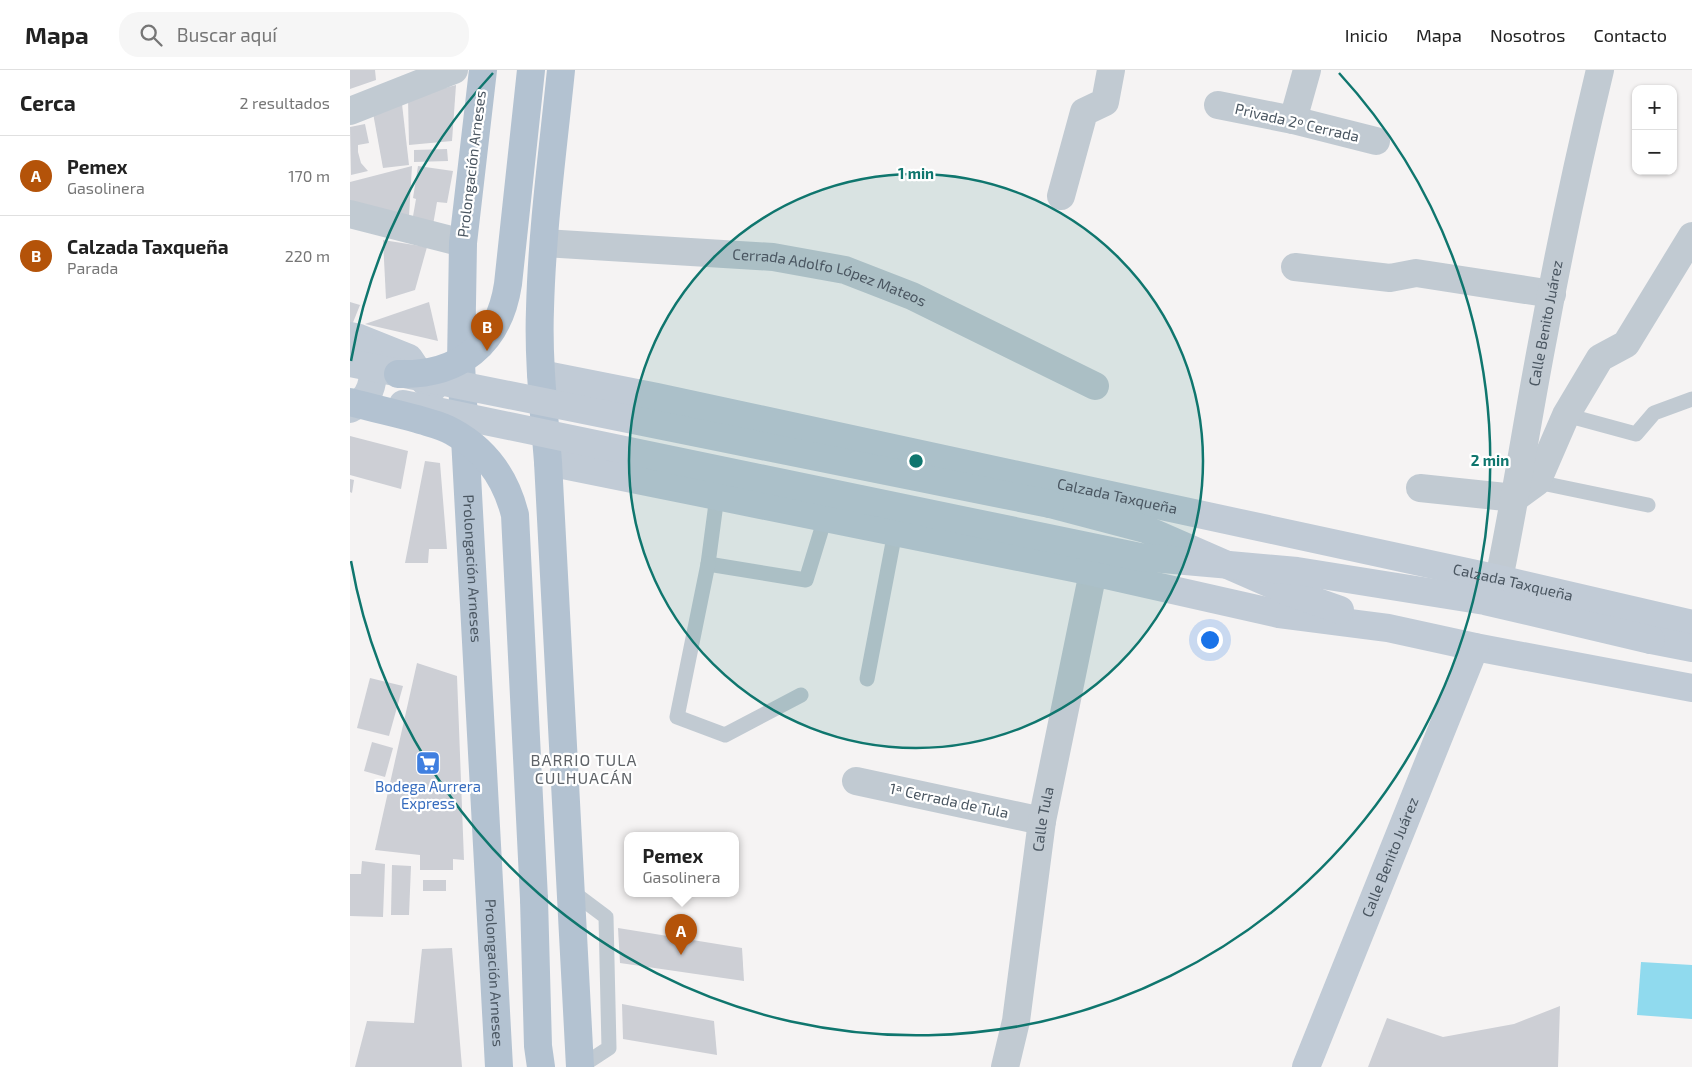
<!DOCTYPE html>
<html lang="es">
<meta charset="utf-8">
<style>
body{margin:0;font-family:"Exo 2",sans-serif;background:#f6f6f6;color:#222}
.controls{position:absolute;right:15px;top:15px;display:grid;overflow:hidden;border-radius:10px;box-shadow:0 1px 4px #0004}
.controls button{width:45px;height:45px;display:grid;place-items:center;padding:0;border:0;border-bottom:1px solid #e0e0e0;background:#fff;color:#222;font:25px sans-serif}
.you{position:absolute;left:859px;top:569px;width:18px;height:18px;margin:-12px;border:4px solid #fff;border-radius:50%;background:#1a73e8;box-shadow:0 0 0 8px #1a73e833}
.badge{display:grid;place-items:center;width:32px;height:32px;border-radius:50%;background:#b45309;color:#fff;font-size:16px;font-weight:700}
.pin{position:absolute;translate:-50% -41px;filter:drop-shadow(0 1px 2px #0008)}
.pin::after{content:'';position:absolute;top:26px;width:18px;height:15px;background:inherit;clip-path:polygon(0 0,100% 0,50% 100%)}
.popup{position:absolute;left:274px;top:762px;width:115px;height:65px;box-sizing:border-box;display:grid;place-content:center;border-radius:10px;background:#fff;filter:drop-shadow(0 1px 4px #0005);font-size:16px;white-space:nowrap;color:#767676}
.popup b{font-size:19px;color:#222}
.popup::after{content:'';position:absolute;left:50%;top:100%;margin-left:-10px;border:10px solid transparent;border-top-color:#fff}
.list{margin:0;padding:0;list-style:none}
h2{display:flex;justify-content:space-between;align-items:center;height:65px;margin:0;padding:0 20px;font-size:21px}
h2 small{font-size:16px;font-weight:400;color:#767676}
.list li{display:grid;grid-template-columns:32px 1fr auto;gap:15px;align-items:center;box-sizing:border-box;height:80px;padding:0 20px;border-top:1px solid #e0e0e0}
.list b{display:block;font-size:19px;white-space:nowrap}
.list p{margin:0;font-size:16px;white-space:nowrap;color:#767676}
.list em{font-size:16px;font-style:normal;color:#767676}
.icon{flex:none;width:28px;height:28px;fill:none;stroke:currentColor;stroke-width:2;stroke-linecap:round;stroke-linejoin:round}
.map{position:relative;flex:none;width:1342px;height:997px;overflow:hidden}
header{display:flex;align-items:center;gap:30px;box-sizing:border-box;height:70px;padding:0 25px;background:#fff;border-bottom:1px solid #e0e0e0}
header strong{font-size:24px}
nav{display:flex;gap:28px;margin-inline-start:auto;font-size:18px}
.search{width:350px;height:45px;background:#f6f6f6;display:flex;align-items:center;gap:12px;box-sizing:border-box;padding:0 18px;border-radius:20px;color:#767676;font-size:19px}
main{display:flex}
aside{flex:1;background:#fff}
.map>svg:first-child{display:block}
.water{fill:#90daee}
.building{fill:#cdcfd5}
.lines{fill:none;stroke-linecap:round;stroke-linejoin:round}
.lane{stroke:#c1cad2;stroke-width:15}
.street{stroke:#c1cad2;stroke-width:28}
.secondary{stroke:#c1cbd6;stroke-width:28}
.primary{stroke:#b3c2d1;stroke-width:28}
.secondary-bridge{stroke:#c1cbd6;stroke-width:28}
.primary-bridge{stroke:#b3c2d1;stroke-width:28}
.ring{fill:none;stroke:#0f766e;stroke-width:2.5}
.labels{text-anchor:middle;stroke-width:4.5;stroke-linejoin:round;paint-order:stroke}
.street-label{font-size:15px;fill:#4a5661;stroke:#fff}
.shop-label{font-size:15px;fill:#366cbe;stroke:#fff}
.neighbourhood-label{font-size:16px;letter-spacing:1px;fill:#5f6368;stroke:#fff}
.centre{fill:#0f766e;stroke:#fff;stroke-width:2.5}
.ring-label{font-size:15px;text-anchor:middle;font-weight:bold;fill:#0f766e;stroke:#fff;stroke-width:4.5;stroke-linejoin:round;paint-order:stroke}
</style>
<header>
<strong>Mapa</strong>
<div class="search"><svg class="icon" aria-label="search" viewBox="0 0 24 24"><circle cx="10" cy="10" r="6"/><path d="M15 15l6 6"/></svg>Buscar aquí</div>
<nav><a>Inicio</a><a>Mapa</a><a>Nosotros</a><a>Contacto</a></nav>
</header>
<main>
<aside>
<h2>Cerca<small>2 resultados</small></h2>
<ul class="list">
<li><span class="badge">A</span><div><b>Pemex</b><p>Gasolinera</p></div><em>170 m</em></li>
<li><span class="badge">B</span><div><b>Calzada Taxqueña</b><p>Parada</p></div><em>220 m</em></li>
</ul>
</aside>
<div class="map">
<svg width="1342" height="997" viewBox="0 0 1342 997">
<rect width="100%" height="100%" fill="#f5f3f3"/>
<!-- water -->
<polygon class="water" points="1291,892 1342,895 1342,949 1287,945"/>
<!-- building -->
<g class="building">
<polygon points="0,0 25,0 26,10 0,19"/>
<polygon points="106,15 102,71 59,75 58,28"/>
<polygon points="52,34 59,95 33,98 23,43"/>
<polygon points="15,54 19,73 8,75 8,82 11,93 18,101 1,105 0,57"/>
<polygon points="97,79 98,91 64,92 64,80"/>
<polygon points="62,96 59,146 0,132 0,112"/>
<polygon points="68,96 103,101 97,133 87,132 83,155 62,152 66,129 63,128"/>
<polygon points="33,170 77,177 65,220 36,229"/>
<polygon points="0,232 10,235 0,260"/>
<polygon points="79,232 88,271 15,254"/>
<polygon points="0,366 58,381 51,419 0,405"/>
<polygon points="75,391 90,393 97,479 79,479 78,493 55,493"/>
<polygon points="0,409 4,410 2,423 0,422"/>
<polygon points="67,593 107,606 114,790 103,789 103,800 70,800 70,785 25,780"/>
<polygon points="20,608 53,616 39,666 7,658"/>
<polygon points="22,672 43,678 35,707 14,701"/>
<polygon points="12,791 35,794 33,847 0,846 0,804 11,804"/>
<polygon points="42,795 61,796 59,845 41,845"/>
<rect x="73" y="810" width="23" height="11"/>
<polygon points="268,858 392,878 394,911 270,893"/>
<polygon points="102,878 112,997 5,997 17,951 64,953 72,879"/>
<polygon points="272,934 364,951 367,985 273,969"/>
<polygon points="1210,936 1208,997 1018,997 1037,948 1093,967 1164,954"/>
</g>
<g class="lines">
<!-- lane -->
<g class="lane">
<polyline points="1216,345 1286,364 1304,343 1342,329"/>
<polyline points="1187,412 1298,435"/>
<polyline points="367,426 358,494 456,510 475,448"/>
<polyline points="358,494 327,647 375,665 451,625"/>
<polyline points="517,609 545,462"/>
<polyline points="220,820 256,847 259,978 230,997"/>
</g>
<!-- street -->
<g class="street">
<polyline points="868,35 943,50 1026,71"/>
<polyline points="0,41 104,0"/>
<polyline points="943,50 957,0"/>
<polyline points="711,126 734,42 755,32 761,0"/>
<polyline points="0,144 113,173"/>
<path id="s1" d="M 194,173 L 423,187 L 495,200 L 562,226 L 745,316"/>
<polyline points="945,197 1040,208 1066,203 1202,224"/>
<polyline points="1070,418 1165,428 1187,412 1216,345 1250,288 1276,274 1342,166"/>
<path id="s2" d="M 1149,509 C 1166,427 1178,345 1194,263 C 1210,175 1229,87 1250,0"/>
<polyline points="506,711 692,751"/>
<path id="s3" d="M 655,997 L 666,951 L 692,751 L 743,502"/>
</g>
<!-- secondary -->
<g class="secondary">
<polyline points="0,266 9,268 59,288 75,312 84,317"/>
<path id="s4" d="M 191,304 L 307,327 L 1149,509 L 1342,554"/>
<path d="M 0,339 C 27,326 27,300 14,277"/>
<polyline points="198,392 743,502 929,544 1038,558 1125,577 1342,618"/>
<polyline points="700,434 795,459 939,522 990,540"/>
<polyline points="1301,570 1342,578"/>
<path id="s5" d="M 956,997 L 1125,577"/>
</g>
<!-- primary -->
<g class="primary">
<path id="s6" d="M 133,0 L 113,173 L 111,294 L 149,997"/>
<path d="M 211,0 C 203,79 192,160 190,239 C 188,290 194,341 198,392 L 230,997"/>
<polyline points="184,829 188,976 191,997"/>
</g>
<!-- secondary-bridge -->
<g class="secondary-bridge">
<polyline points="0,293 700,434"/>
<polyline points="53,334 790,487 947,501 1135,531 1301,570"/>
</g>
<!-- primary-bridge -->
<g class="primary-bridge">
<path d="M 48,304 C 109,306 149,274 158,214 L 181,0"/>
<path d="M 0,332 C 22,338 45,343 67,349 C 79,353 92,355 103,362 C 136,380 156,409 165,445 L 184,829"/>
</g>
</g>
<!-- distance rings -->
<circle cx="566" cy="391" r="287" fill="#0f766e" fill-opacity=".12"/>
<g class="ring">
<circle cx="566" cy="391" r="287"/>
<path d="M1 291A574 574 0 0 1 143 3M989 3A574 574 0 1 1 1 491"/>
</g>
<!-- icons -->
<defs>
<symbol id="supermarket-square" viewBox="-11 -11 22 22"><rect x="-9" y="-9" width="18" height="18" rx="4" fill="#3f7fe0" stroke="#fff"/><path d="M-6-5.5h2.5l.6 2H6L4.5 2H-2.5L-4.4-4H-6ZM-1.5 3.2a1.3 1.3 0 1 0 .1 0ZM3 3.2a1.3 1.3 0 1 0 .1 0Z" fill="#fff"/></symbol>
</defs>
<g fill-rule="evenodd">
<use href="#supermarket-square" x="64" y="679" width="28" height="28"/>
</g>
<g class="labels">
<!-- street labels -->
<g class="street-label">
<text transform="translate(947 53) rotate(13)" y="5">Privada 2º Cerrada</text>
<text transform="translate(122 94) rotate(-83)" y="5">Prolongación Arneses</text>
<text dy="5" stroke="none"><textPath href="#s1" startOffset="289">Cerrada Adolfo López Mateos</textPath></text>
<text dy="5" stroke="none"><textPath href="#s2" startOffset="260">Calle Benito Juárez</textPath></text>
<text dy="5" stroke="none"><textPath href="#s4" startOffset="589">Calzada Taxqueña</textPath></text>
<text dy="5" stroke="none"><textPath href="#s6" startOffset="500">Prolongación Arneses</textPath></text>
<text dy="5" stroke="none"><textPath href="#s4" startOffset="994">Calzada Taxqueña</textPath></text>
<text transform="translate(599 731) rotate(12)" y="5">1ª Cerrada de Tula</text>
<text dy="5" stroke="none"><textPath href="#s3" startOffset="251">Calle Tula</textPath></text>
<text dy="5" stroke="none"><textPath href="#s5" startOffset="226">Calle Benito Juárez</textPath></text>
<text dy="5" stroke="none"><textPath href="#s6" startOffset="905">Prolongación Arneses</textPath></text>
</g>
<!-- shop labels -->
<g class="shop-label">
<text x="78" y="722">Bodega Aurrera<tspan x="78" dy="17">Express</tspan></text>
</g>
<!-- neighbourhood labels -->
<g class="neighbourhood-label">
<text x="234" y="696">BARRIO TULA<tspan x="234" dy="18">CULHUACÁN</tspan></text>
</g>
</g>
<circle cx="566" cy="391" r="8" class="centre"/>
<g class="ring-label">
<text x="566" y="109">1 min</text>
<text x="1140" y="396">2 min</text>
</g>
</svg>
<div class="controls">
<button>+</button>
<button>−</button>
</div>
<div class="you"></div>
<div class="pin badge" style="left:331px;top:885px">A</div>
<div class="popup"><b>Pemex</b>Gasolinera</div>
<div class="pin badge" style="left:137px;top:281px">B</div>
</div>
</main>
